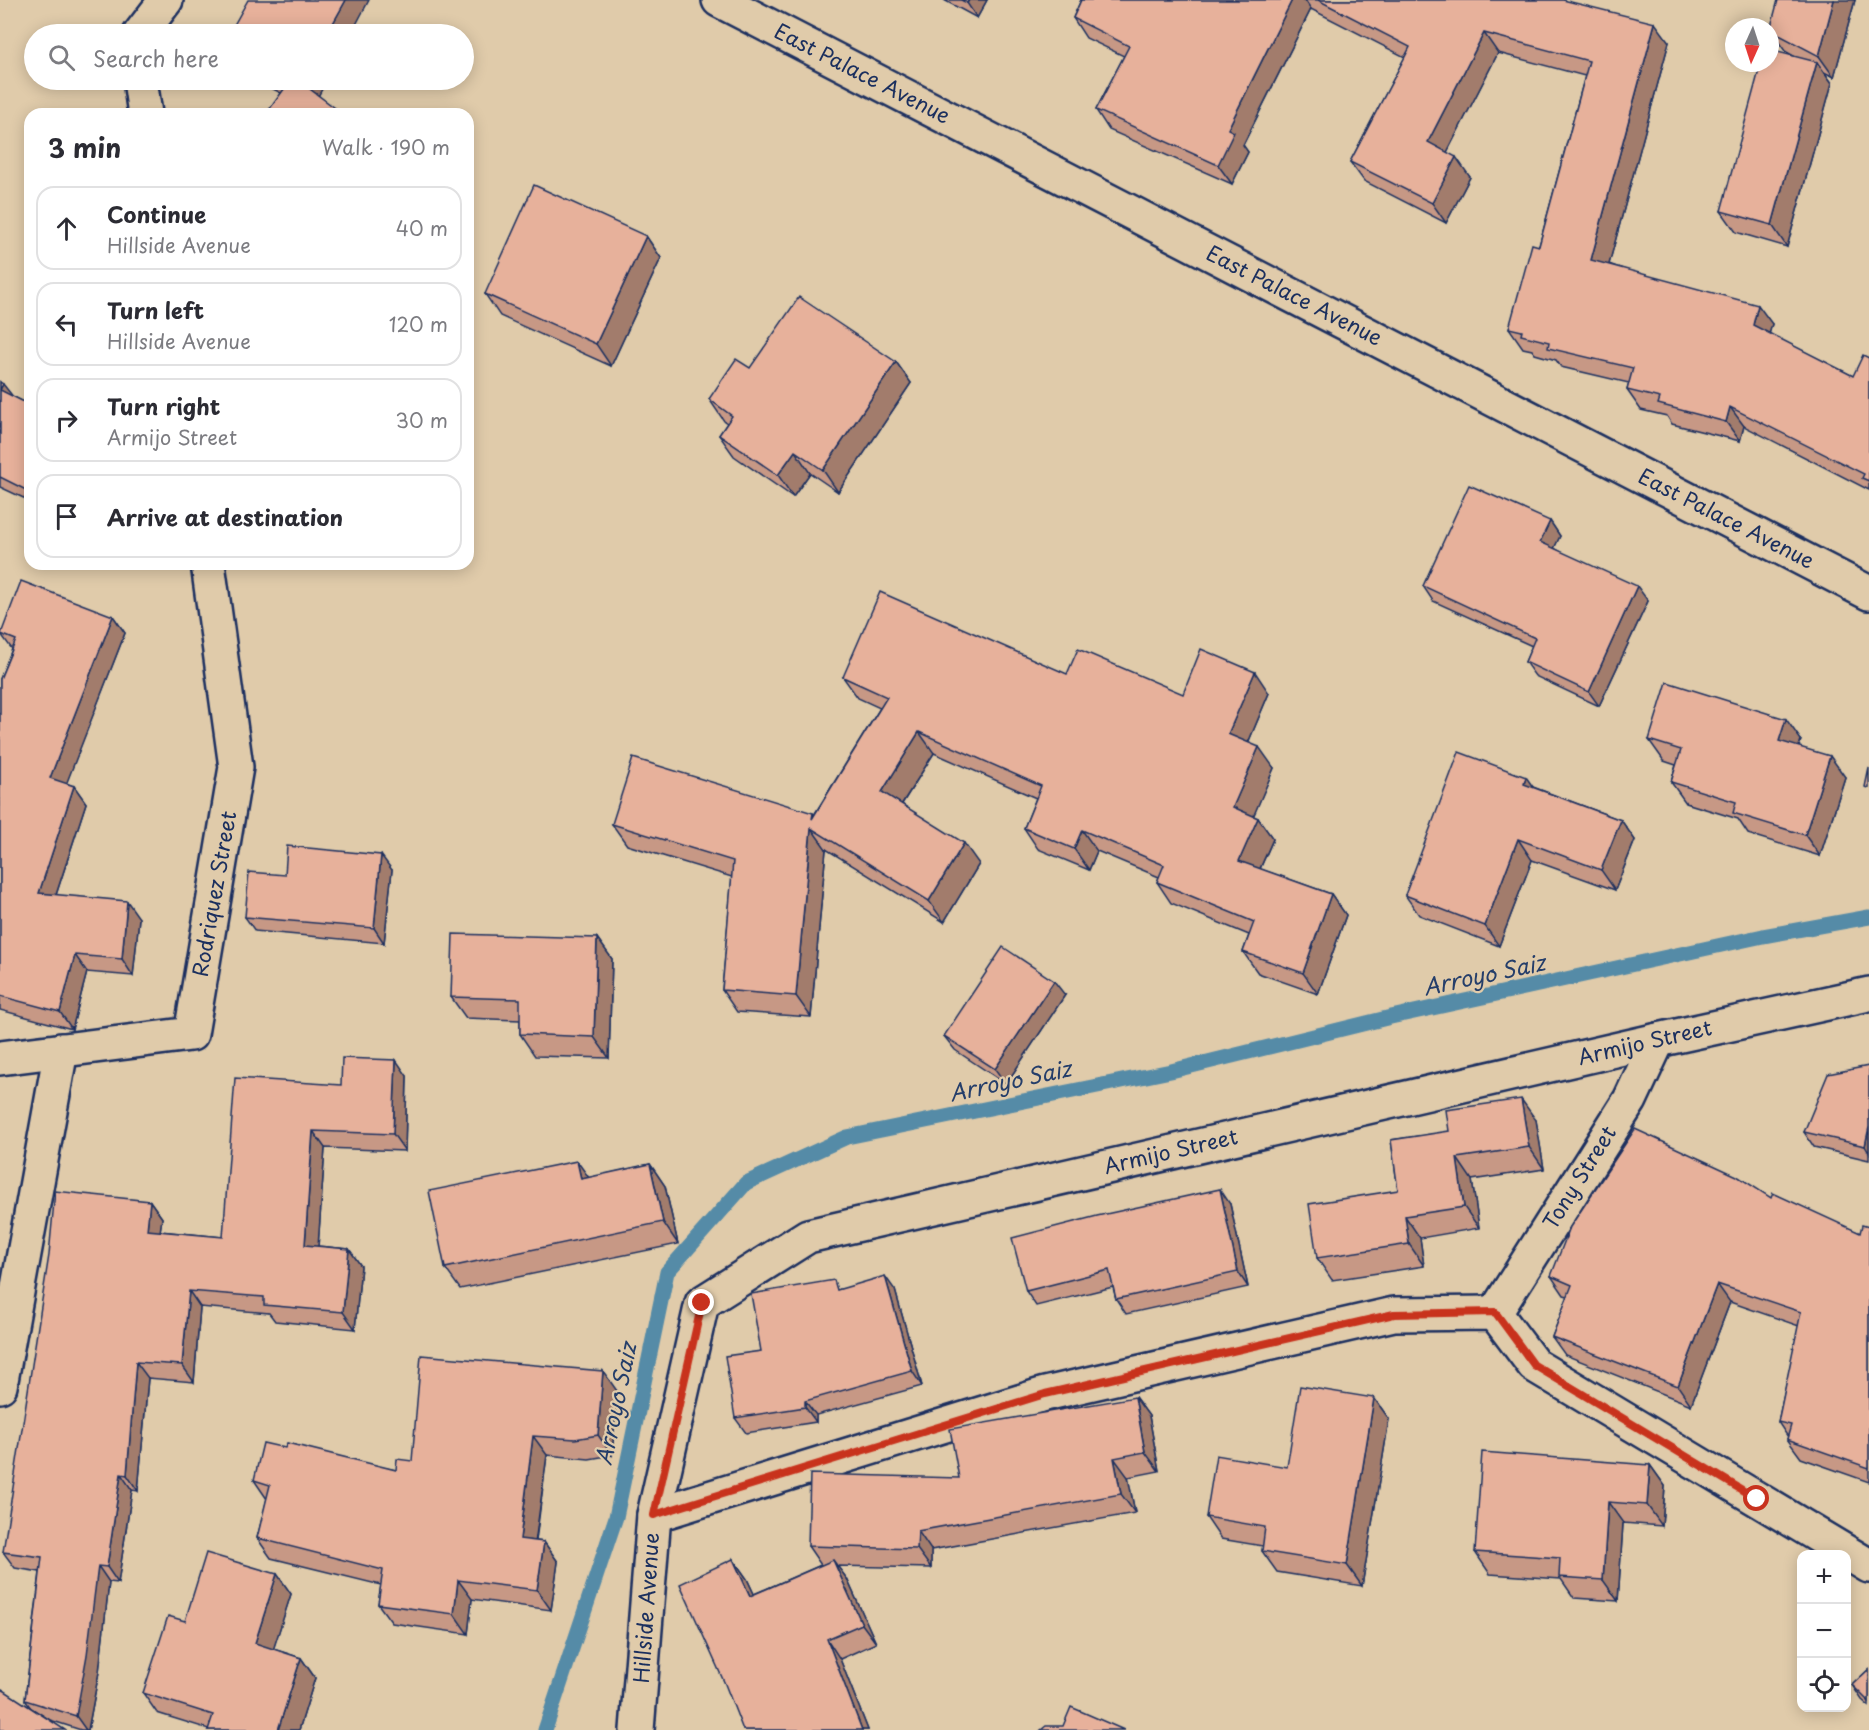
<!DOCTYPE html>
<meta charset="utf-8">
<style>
body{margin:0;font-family:"Playpen Sans",sans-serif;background:#f2f2f3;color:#2b2b33}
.controls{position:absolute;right:18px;bottom:18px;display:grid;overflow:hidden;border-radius:12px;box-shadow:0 3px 15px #0003}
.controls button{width:54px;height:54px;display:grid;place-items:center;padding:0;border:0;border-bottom:2px solid #e1e1e2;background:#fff;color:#2b2b33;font:30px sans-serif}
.compass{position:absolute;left:1725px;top:18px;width:54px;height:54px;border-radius:50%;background:#fff;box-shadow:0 3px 15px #0003;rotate:183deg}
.stop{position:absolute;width:18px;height:18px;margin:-14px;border:4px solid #c8321e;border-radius:50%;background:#fff}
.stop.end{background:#c8321e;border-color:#fff;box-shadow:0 2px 6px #0008}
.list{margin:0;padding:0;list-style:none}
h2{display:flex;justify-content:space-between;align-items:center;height:78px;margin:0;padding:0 24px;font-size:26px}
h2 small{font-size:20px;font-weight:400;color:#7c7c81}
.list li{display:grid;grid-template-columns:39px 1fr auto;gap:18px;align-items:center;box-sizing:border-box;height:84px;margin:0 12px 12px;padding:0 12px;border:2px solid #e1e1e2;border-radius:18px}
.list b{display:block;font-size:22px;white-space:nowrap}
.list p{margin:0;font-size:20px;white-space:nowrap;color:#7c7c81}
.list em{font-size:20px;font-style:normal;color:#7c7c81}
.icon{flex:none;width:33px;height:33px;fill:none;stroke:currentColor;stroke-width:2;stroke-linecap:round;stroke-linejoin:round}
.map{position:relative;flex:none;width:1869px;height:1730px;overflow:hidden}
.search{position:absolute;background:#fff;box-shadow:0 3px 15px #0003;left:24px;top:24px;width:450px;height:66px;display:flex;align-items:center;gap:15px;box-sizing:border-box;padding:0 21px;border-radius:33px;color:#7c7c81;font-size:22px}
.panel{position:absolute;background:#fff;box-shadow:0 3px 15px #0003;left:24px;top:108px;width:450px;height:462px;border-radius:18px}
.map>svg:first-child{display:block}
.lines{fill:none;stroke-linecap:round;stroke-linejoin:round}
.stream{stroke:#558ba7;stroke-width:15}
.minor-casing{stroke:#1b2f5e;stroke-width:38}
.minor{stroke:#e0cbaa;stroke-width:33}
.wall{fill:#c79885;stroke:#1b2f5e;stroke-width:1.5}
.shaded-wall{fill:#a27c6c;stroke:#1b2f5e;stroke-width:1.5}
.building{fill:#e7b19b;stroke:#1b2f5e;stroke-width:1.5}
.route{stroke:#c8321e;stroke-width:8}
.labels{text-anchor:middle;stroke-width:4.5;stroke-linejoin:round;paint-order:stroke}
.street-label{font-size:21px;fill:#1b2f5e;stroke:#e0cbaa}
.water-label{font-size:22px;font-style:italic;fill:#253e6a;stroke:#e0cbaa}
</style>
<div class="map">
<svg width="1869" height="1730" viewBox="0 0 1869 1730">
<rect width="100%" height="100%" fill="#e0cbaa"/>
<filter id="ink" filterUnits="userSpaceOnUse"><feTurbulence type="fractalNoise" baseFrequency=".0167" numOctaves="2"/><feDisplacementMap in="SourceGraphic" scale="12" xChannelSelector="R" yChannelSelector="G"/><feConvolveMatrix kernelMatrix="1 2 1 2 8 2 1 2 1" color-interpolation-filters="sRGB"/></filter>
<g filter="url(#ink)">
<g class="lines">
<!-- stream -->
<polyline class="stream" points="545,1730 616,1517 667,1272 746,1183 847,1137 1171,1071 1391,1017 1763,936 1869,917"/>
<defs>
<g id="minor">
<polyline points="719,0 1869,593"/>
<polyline points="140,34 166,0"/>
<polyline points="140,80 145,114"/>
<polyline points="0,1058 191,1034 236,767 208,564"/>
<polyline points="1495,1313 1630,1100 1658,1040"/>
<polyline points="0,1386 61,1050"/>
<polyline points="654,1515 1045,1394 1394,1314 1495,1313 1534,1365 1869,1566"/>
<polyline points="637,1730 654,1515 702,1303 808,1236 1658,1040 1869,994"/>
</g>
</defs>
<!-- minor casing -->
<use href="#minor" class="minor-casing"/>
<!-- minor -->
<use href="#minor" class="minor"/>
</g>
<!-- wall -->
<g class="wall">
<polygon points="944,0 987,0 977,18"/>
<polygon points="1081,0 1563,0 1669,42 1609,264 1772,324 1769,334 1853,376 1869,358 1869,490 1744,426 1740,441 1672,424 1667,416 1641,410 1627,390 1629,383 1561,367 1556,360 1535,354 1532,350 1523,348 1509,328 1539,246 1585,76 1498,53 1447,152 1470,177 1446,223 1364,181 1350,162 1405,57 1311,9 1243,145 1248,152 1232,184 1109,130 1096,110 1124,56 1086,38 1073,18"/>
<polygon points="1855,0 1834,77 1824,72 1832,83 1787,247 1736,232 1721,211 1794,56 1785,51 1770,30"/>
<polygon points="255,80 327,80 281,93"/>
<polygon points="646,236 661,258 611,366 500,316 485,294"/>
<polygon points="896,362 911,383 838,492 810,473 793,497 734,456 719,435 727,423 724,421 709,399 750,368"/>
<polygon points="0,382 12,396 30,405 30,501 0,487"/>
<polygon points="1550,521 1560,536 1554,548 1648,601 1599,706 1535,676 1525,662 1532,646 1433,601 1423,586"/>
<polygon points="113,616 125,633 66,783 74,786 86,803 56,895 139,918 133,976 87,972 72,1029 0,1010 0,679 12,649 1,634"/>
<polygon points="1067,674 1183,694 1269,693 1248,743 1274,768 1253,816 1258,818 1273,839 1260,869 1331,894 1346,915 1318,994 1258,973 1243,952 1249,935 1171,903 1157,882 1159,877 1097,851 1089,870 1038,849 1024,828 1036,798 934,753 902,804 979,864 944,922 826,849 811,1017 737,1012 722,990 732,877 627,845 612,824 813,813 814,815 880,708 858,698 843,677"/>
<polygon points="1649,740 1801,740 1799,747 1845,777 1820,856 1748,834 1738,819 1686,803 1671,782 1676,765 1664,761"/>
<polygon points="1533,787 1621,820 1635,840 1615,890 1532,860 1499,946 1419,915 1405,895"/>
<polygon points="392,870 384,943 255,931 245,917"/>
<polygon points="597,938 612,959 609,1058 535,1056 520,1034 520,1020 466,1018 451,997"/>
<polygon points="1065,995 1006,1084 955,1050 944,1036"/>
<polygon points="1869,1066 1869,1160 1814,1147 1804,1132"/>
<polygon points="407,1076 405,1151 325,1148 318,1246 349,1249 361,1266 355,1329 275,1321 269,1313 200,1307 194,1382 148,1378 138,1491 132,1490 118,1583 109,1582 99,1672 88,1730 81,1730 50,1720 31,1708 25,1700 40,1572 15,1568 3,1552 150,1201 162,1218 160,1231 223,1237 341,1085"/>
<polygon points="1536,1120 1544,1169 1472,1180 1479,1228 1420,1238 1424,1266 1332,1280 1317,1258 1398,1190 1391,1140"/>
<polygon points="650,1164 665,1186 678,1244 460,1289 445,1268 589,1178"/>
<polygon points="1771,1198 1860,1233 1869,1227 1869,1482 1801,1458 1787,1439 1788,1437 1778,1422 1799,1326 1730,1302 1691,1405 1565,1355 1552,1337 1568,1296 1564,1295 1551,1276"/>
<polygon points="1230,1204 1248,1287 1126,1314 1116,1299 1113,1287 1036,1306 1026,1291"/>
<polygon points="840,1289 895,1290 922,1386 816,1415 816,1422 746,1433 735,1418 761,1351"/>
<polygon points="617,1391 612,1455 589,1459 547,1455 536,1541 544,1542 558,1562 551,1610 472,1599 468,1634 392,1623 378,1604 381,1585 271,1558 257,1538 267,1499 254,1480 285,1448 396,1470 412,1461"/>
<polygon points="1135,1397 1149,1416 1159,1471 1128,1477 1135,1513 931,1550 931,1568 837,1566 847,1579 876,1643 840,1659 868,1730 743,1730 733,1559 747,1579 754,1594 821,1565 808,1546 959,1478"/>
<polygon points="1374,1398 1389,1419 1362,1586 1277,1572 1262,1551 1263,1546 1221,1539 1206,1517 1287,1467"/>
<polygon points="1650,1465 1665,1486 1662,1526 1623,1523 1618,1601 1574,1598 1561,1579 1490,1574 1475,1552"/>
<polygon points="277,1574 291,1594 273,1649 301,1658 315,1678 299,1730 208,1730 209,1729 157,1713 143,1693 185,1621"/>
<polygon points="1869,1669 1869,1706 1862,1700 1852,1685"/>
</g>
<!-- shaded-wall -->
<g class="shaded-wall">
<polygon points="346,0 369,0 351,34 327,34"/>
<polygon points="969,0 987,0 977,18 967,3"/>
<polygon points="1292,0 1305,0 1311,9 1243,145 1248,152 1232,184 1218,165 1228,129"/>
<polygon points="1834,0 1855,0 1834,77 1819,56"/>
<polygon points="1655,23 1669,42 1605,279 1591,260"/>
<polygon points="1484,33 1498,53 1442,162 1428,142"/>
<polygon points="1817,62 1832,83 1787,247 1772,225"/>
<polygon points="304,80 327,80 315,102 302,83"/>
<polygon points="1456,157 1470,177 1446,223 1432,203"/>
<polygon points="646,236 661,258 611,366 596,344"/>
<polygon points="1758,305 1772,324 1766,345 1753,325"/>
<polygon points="896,362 911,383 838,492 823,470"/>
<polygon points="3,384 14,398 0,390"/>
<polygon points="1730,407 1744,426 1740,441 1726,422"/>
<polygon points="795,451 810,473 793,497 778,475"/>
<polygon points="1550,521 1560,536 1550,557 1540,542"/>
<polygon points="1637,586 1648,601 1599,706 1589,692"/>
<polygon points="113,616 125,633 62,795 50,778"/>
<polygon points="1255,672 1269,693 1243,755 1228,734"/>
<polygon points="1786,719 1801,740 1794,762 1779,741"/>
<polygon points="919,732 934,753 896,813 882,792"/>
<polygon points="1259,747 1274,768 1248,829 1233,807"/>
<polygon points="1830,756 1845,777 1820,856 1805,835"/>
<polygon points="1526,777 1540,797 1524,784"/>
<polygon points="74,786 86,803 51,910 39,893"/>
<polygon points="1258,818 1273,839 1254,882 1239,861"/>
<polygon points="1621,820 1635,840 1615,890 1601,870"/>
<polygon points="811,828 826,849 811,1017 796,996"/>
<polygon points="1082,830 1097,851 1089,870 1074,849"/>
<polygon points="1518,839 1532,860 1499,946 1485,926"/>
<polygon points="964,843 979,864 944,922 929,901"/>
<polygon points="381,855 392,870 384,943 374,928"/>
<polygon points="1331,894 1346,915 1318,994 1303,973"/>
<polygon points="127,901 139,918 133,976 122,959"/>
<polygon points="597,938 612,959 609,1058 594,1037"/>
<polygon points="75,955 87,972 72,1029 60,1012"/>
<polygon points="1054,981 1065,995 1006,1084 995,1069"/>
<polygon points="396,1060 407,1076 405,1151 393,1134"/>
<polygon points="1521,1099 1536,1120 1544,1169 1529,1147"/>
<polygon points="1869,1127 1869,1153 1865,1146"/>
<polygon points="313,1131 325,1148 317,1261 305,1245"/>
<polygon points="1457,1158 1472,1180 1479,1228 1464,1207"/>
<polygon points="577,1161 592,1182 581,1179"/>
<polygon points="650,1164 665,1186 678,1244 663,1222"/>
<polygon points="1220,1189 1230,1204 1248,1287 1238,1272"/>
<polygon points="150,1201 162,1218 158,1246 147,1230"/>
<polygon points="1405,1216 1420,1238 1424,1266 1409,1244"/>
<polygon points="349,1249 361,1266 355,1329 343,1312"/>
<polygon points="885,1276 895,1290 922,1386 912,1371"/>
<polygon points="1717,1284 1730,1302 1691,1405 1678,1386"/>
<polygon points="189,1291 200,1307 194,1382 182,1365"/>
<polygon points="136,1362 148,1378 138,1491 127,1475"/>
<polygon points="603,1371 617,1391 612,1455 598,1435"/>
<polygon points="1135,1397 1149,1416 1159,1471 1145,1452"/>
<polygon points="1374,1398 1389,1419 1362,1586 1347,1565"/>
<polygon points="805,1401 816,1415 816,1422 805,1407"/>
<polygon points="533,1436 547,1455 533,1558 520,1539"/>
<polygon points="1114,1458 1128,1477 1135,1513 1121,1494"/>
<polygon points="1650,1465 1665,1486 1662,1526 1647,1505"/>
<polygon points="121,1474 132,1490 118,1583 107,1567"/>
<polygon points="1608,1502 1623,1523 1618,1601 1603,1580"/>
<polygon points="918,1531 931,1550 931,1568 917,1549"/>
<polygon points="544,1542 558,1562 551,1610 537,1590"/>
<polygon points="733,1559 747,1579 764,1615 750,1596"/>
<polygon points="833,1560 847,1579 876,1643 862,1624"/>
<polygon points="98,1566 109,1582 99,1672 88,1730 86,1730 76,1716"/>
<polygon points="277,1574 291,1594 269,1663 255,1643"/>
<polygon points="458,1580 472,1599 468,1634 454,1614"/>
<polygon points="827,1639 840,1659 868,1730 862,1730"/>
<polygon points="301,1658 315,1678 299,1730 278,1730"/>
</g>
<!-- building -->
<g class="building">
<polygon points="248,0 346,0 327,34 229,34"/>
<polygon points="961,0 969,0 967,3"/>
<polygon points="1081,0 1292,0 1228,129 1234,132 1218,165 1096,110 1129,46 1073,18"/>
<polygon points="1318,0 1563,0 1655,23 1591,260 1758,305 1753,325 1853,376 1863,355 1869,358 1869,481 1862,478 1864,474 1730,407 1726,422 1658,404 1660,398 1627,390 1633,368 1548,348 1549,342 1521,335 1522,331 1509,328 1532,244 1539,246 1589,61 1484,33 1428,142 1456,157 1432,203 1350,162 1410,47"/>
<polygon points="1778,0 1834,0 1819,56 1770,30"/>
<polygon points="1770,50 1817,62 1772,225 1721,211 1761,63 1770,63"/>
<polygon points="277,80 304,80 302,83 343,114 266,114 287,85"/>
<polygon points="534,185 646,236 596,344 485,294"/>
<polygon points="799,297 896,362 823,470 795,451 778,475 719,435 732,416 709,399 736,359 750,368"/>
<polygon points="0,382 3,384 0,390 30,405 30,492 0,477"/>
<polygon points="1469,485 1550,521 1540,542 1637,586 1589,692 1525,662 1535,638 1423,586"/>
<polygon points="21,581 113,616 50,778 74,786 39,893 127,901 122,959 75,955 60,1012 0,996 0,679 16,640 1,634"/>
<polygon points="880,592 1067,674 1078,649 1183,694 1201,649 1255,672 1228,734 1259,747 1233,807 1258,818 1239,861 1331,894 1303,973 1243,952 1254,922 1157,882 1164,865 1082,830 1074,849 1024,828 1041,786 919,732 882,792 964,843 929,901 811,828 796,996 722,990 733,861 612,824 633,758 813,813 812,819 887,697 843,677"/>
<polygon points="1667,682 1786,719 1779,741 1830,756 1805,835 1733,813 1736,802 1671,782 1681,750 1649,740"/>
<polygon points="1459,752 1526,777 1524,784 1621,820 1601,870 1518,839 1485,926 1405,895"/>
<polygon points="1869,768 1869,788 1865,787"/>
<polygon points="287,846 381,855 374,928 245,917 249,872 285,875"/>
<polygon points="453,934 597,938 594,1037 520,1034 520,999 451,997"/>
<polygon points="1003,947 1054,981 995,1069 944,1036"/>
<polygon points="342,1058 396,1060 393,1134 313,1131 305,1245 349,1249 343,1312 264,1305 264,1297 189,1291 182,1365 136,1362 127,1475 121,1474 107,1567 98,1566 87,1655 76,1716 25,1700 42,1557 3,1552 49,1255 55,1191 150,1201 147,1230 223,1237 235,1078 341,1085"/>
<polygon points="1869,1066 1869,1127 1865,1146 1804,1132 1828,1074"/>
<polygon points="1521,1099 1529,1147 1457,1158 1464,1207 1405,1216 1409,1244 1317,1258 1309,1204 1398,1190 1391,1140 1449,1131 1446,1110"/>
<polygon points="1635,1129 1737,1176 1771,1198 1773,1193 1860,1233 1862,1225 1869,1227 1869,1468 1787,1439 1791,1425 1778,1422 1801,1312 1717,1284 1678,1386 1552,1337 1572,1285 1551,1276 1570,1227"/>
<polygon points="577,1161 581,1179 650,1164 663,1222 445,1268 429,1191"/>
<polygon points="1220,1189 1238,1272 1116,1299 1109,1270 1026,1291 1012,1238 1097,1216"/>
<polygon points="885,1276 912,1371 805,1401 805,1407 735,1418 725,1356 761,1351 751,1294 834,1280 837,1290"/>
<polygon points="421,1355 603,1371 598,1435 575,1439 533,1436 520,1539 544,1542 537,1590 458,1580 454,1614 378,1604 383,1570 257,1538 270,1485 254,1480 263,1443 285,1448 287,1443 396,1470 397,1459 412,1461"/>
<polygon points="1300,1386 1374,1398 1347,1565 1262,1551 1265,1527 1206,1517 1216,1455 1287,1467"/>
<polygon points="1135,1397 1145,1452 1114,1458 1121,1494 918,1531 917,1549 808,1546 810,1474 959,1478 950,1429"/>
<polygon points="1482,1452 1650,1465 1647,1505 1608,1502 1603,1580 1559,1577 1560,1558 1475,1552"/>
<polygon points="206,1553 277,1574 255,1643 301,1658 278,1730 208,1730 213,1715 143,1693 168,1616 185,1621"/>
<polygon points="733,1559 750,1596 833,1560 862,1624 827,1639 862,1730 743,1730 725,1684 680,1584"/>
<polygon points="1869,1669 1869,1702 1852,1685"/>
<polygon points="2,1689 65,1730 0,1730 0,1699"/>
<polygon points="1071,1707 1124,1730 1041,1730 1046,1726 1063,1726"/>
</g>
</g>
<g class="lines" filter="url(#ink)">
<!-- route -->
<polyline class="route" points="702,1303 654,1515 1045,1394 1394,1314 1495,1312 1534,1365 1757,1499"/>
</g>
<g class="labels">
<!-- street labels -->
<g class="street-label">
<text transform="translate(862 74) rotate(27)" y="7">East Palace Avenue</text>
<text transform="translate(1294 296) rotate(27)" y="7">East Palace Avenue</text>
<text transform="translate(1726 519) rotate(27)" y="7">East Palace Avenue</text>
<text transform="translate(215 894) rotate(-80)" y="7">Rodriquez Street</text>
<text transform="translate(1645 1043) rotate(-13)" y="7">Armijo Street</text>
<text transform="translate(1171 1152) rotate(-13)" y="7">Armijo Street</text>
<text transform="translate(1580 1178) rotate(-58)" y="7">Tony Street</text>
<text transform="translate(647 1608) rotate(-86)" y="7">Hillside Avenue</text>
</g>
<!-- water labels -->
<g class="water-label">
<text transform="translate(1484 975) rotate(-12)" y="8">Arroyo Saiz</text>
<text transform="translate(1010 1081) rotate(-12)" y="8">Arroyo Saiz</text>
<text transform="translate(616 1404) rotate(-78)" y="8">Arroyo Saiz</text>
</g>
</g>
</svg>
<div class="controls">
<button>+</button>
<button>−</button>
<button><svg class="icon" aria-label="locate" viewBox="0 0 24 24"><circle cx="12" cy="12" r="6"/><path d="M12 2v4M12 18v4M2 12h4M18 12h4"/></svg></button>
</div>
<svg class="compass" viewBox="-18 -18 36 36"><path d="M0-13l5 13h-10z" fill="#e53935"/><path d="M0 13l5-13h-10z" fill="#7c7c81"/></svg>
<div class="stop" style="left:1757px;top:1499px"></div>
<div class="stop end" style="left:702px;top:1303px"></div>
<div class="search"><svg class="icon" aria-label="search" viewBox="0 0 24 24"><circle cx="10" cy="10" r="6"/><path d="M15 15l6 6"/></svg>Search here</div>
<section class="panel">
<h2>3 min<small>Walk · 190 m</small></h2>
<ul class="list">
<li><svg class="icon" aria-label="ahead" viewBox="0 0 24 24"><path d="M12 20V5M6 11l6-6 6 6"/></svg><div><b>Continue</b><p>Hillside Avenue</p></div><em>40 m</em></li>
<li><svg class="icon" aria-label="left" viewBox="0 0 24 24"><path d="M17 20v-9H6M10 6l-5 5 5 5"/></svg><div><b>Turn left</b><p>Hillside Avenue</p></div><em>120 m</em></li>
<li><svg class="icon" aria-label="right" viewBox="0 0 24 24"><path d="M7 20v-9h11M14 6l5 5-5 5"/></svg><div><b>Turn right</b><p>Armijo Street</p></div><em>30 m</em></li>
<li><svg class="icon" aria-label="arrive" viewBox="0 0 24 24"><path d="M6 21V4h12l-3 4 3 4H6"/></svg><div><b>Arrive at destination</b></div></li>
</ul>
</section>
</div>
